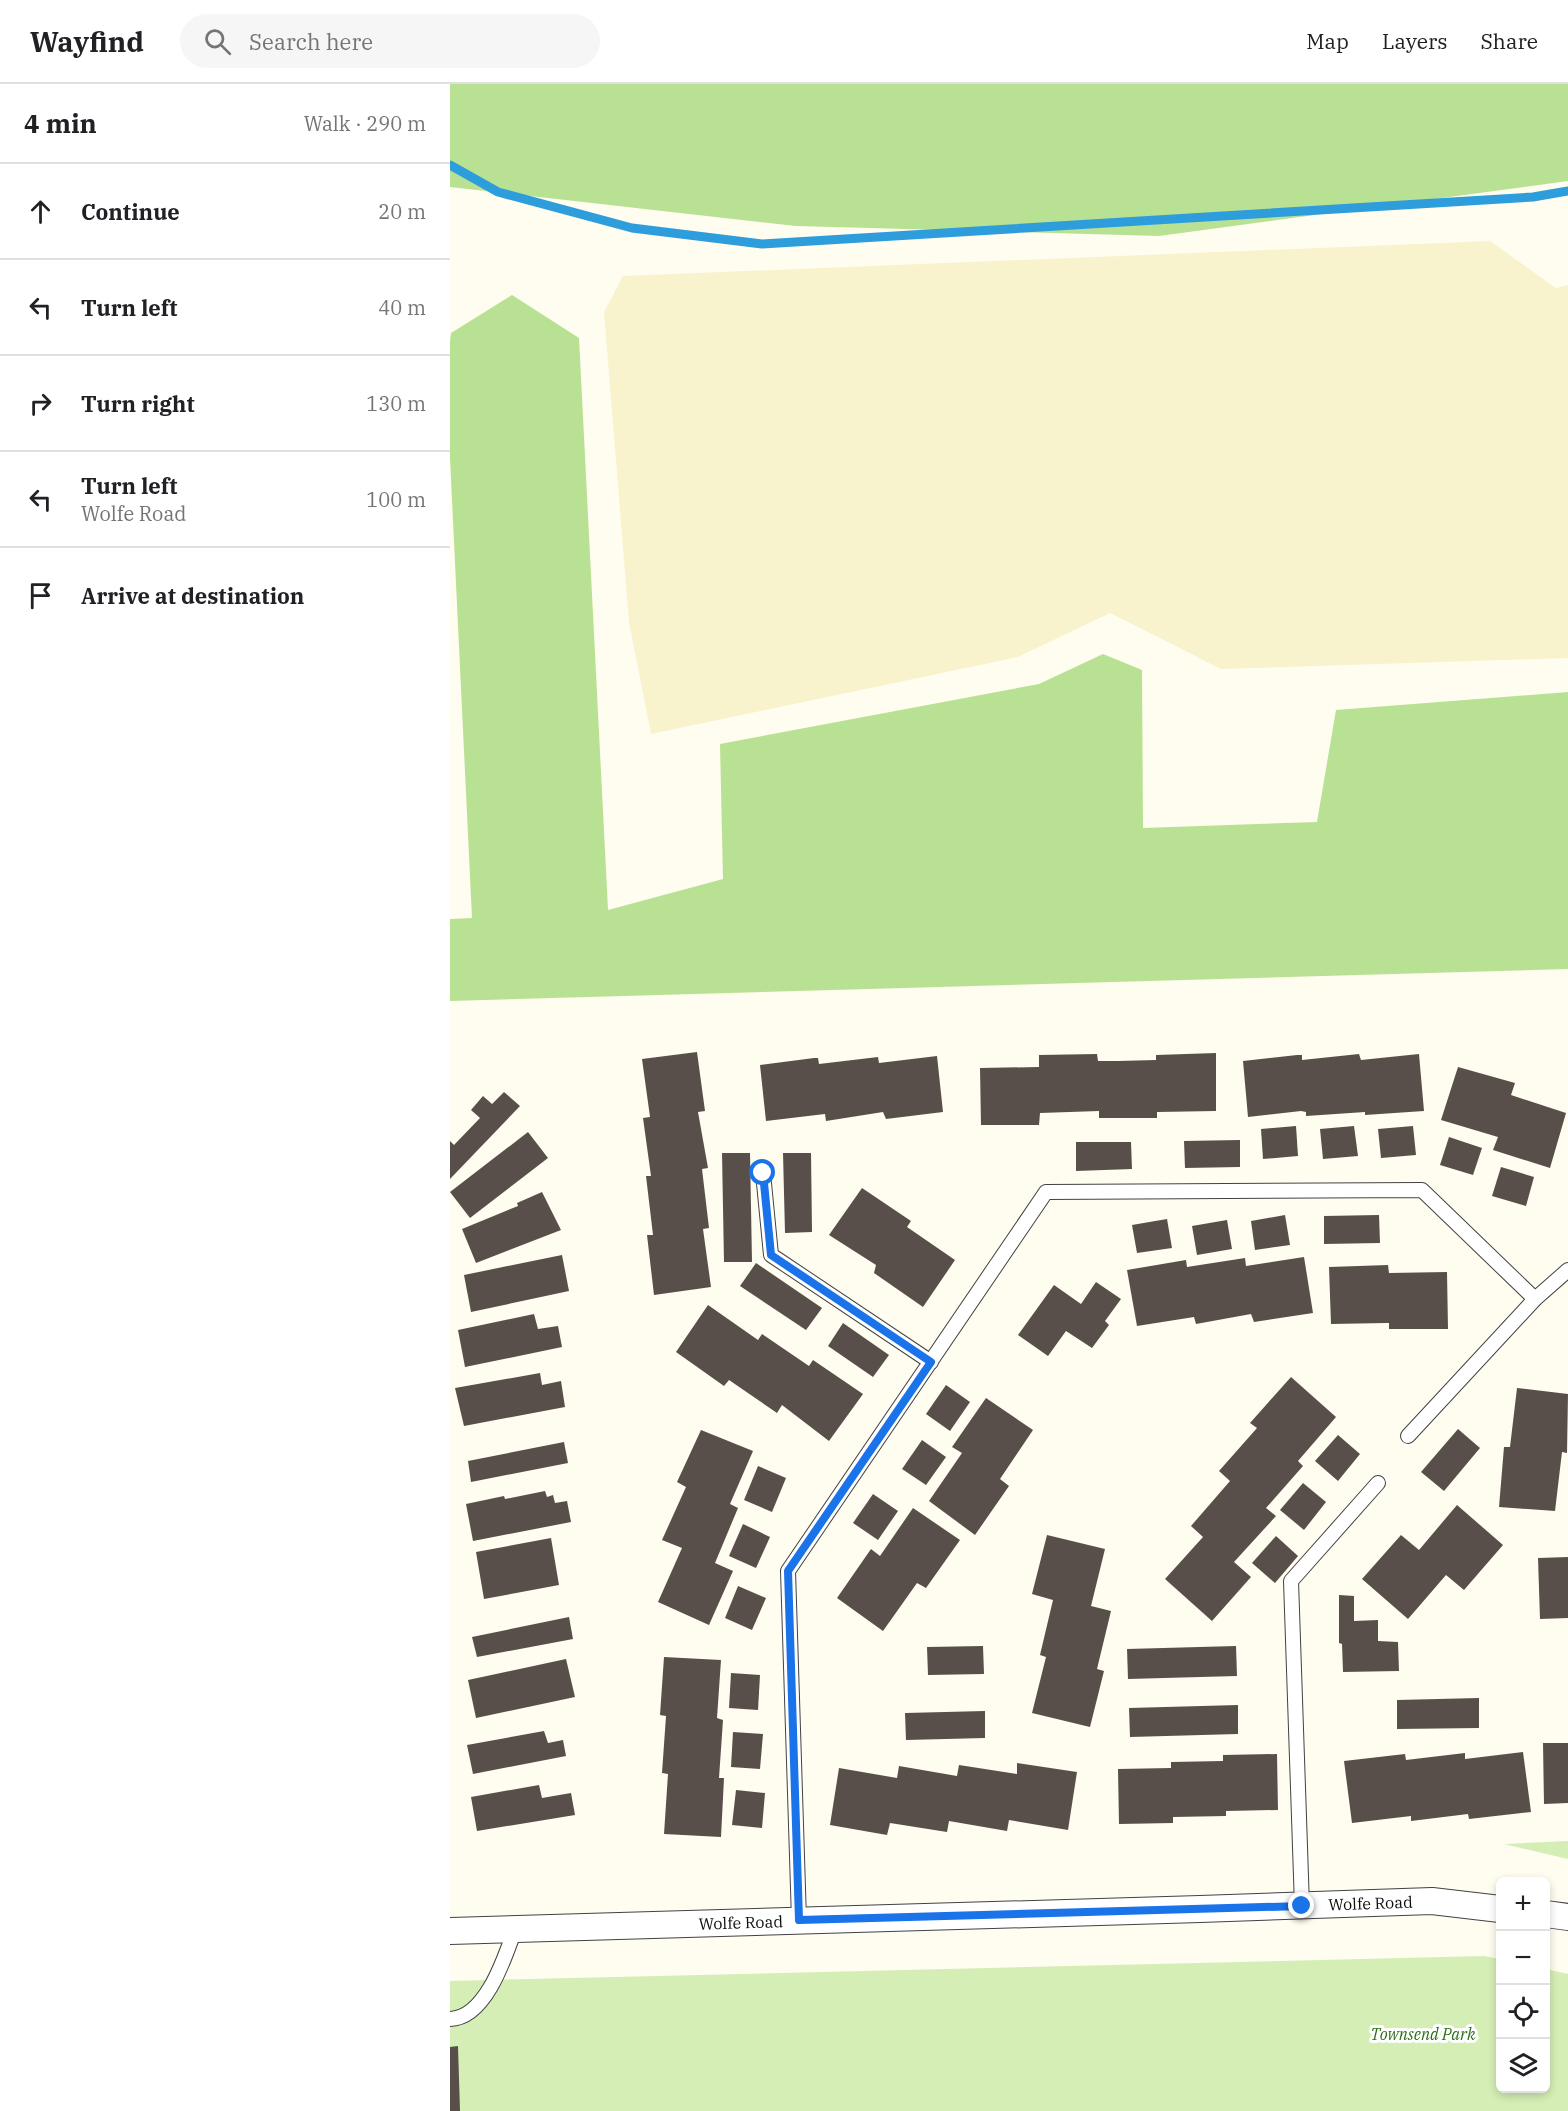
<!DOCTYPE html>
<meta charset="utf-8">
<style>
body{margin:0;font-family:"IBM Plex Serif",serif;background:#f6f6f6;color:#202124}
.controls{position:absolute;right:18px;bottom:18px;display:grid;overflow:hidden;border-radius:9px;box-shadow:0 3px 9px #0003}
.controls button{width:54px;height:54px;display:grid;place-items:center;padding:0;border:0;border-bottom:2px solid #e0e0e0;background:#fff;color:#202124;font:30px sans-serif}
.stop{position:absolute;width:18px;height:18px;margin:-14px;border:4px solid #1a73e8;border-radius:50%;background:#fff}
.stop.end{background:#1a73e8;border-color:#fff;box-shadow:0 2px 6px #0008}
.list{margin:0;padding:0;list-style:none}
h2{display:flex;justify-content:space-between;align-items:center;height:78px;margin:0;padding:0 24px;font-size:26px}
h2 small{font-size:20px;font-weight:400;color:#757577}
.list li{display:grid;grid-template-columns:39px 1fr auto;gap:18px;align-items:center;box-sizing:border-box;height:96px;padding:0 24px;border-top:2px solid #e0e0e0}
.list b{display:block;font-size:22px;white-space:nowrap}
.list p{margin:0;font-size:20px;white-space:nowrap;color:#757577}
.list em{font-size:20px;font-style:normal;color:#757577}
.icon{flex:none;width:33px;height:33px;fill:none;stroke:currentColor;stroke-width:2;stroke-linecap:round;stroke-linejoin:round}
.map{position:relative;flex:none;width:1118px;height:2027px;overflow:hidden}
header{display:flex;align-items:center;gap:36px;box-sizing:border-box;height:84px;padding:0 30px;background:#fff;border-bottom:2px solid #e0e0e0}
header strong{font-size:28px}
nav{display:flex;gap:33px;margin-inline-start:auto;font-size:21px}
.search{width:420px;height:54px;background:#f6f6f6;display:flex;align-items:center;gap:15px;box-sizing:border-box;padding:0 21px;border-radius:33px;color:#757577;font-size:22px}
main{display:flex}
aside{flex:1;background:#fff}
.map>svg:first-child{display:block}
.farmland{fill:#f9f3cd}
.green{fill:#d5eeb5}
.forest{fill:#b9e193}
.lines{fill:none;stroke-linecap:round;stroke-linejoin:round}
.stream{stroke:#2e9ddb;stroke-width:9}
.building{fill:#594f4a}
.lane-casing{stroke:#424242;stroke-width:16}
.street-casing{stroke:#424242;stroke-width:28}
.lane{stroke:#fff;stroke-width:14}
.street{stroke:#fff;stroke-width:26}
.route{stroke:#1a73e8;stroke-width:8}
.labels{text-anchor:middle;stroke-width:6;stroke-linejoin:round;paint-order:stroke}
.street-label{font-size:16px;fill:#0f0f0f;stroke:#fff}
.park-label{font-size:16px;font-style:italic;fill:#2d6e17;stroke:#fff}
</style>
<header>
<strong>Wayfind</strong>
<div class="search"><svg class="icon" aria-label="search" viewBox="0 0 24 24"><circle cx="10" cy="10" r="6"/><path d="M15 15l6 6"/></svg>Search here</div>
<nav><a>Map</a><a>Layers</a><a>Share</a></nav>
</header>
<main>
<aside>
<h2>4 min<small>Walk · 290 m</small></h2>
<ul class="list">
<li><svg class="icon" aria-label="ahead" viewBox="0 0 24 24"><path d="M12 20V5M6 11l6-6 6 6"/></svg><div><b>Continue</b></div><em>20 m</em></li>
<li><svg class="icon" aria-label="left" viewBox="0 0 24 24"><path d="M17 20v-9H6M10 6l-5 5 5 5"/></svg><div><b>Turn left</b></div><em>40 m</em></li>
<li><svg class="icon" aria-label="right" viewBox="0 0 24 24"><path d="M7 20v-9h11M14 6l5 5-5 5"/></svg><div><b>Turn right</b></div><em>130 m</em></li>
<li><svg class="icon" aria-label="left" viewBox="0 0 24 24"><path d="M17 20v-9H6M10 6l-5 5 5 5"/></svg><div><b>Turn left</b><p>Wolfe Road</p></div><em>100 m</em></li>
<li><svg class="icon" aria-label="arrive" viewBox="0 0 24 24"><path d="M6 21V4h12l-3 4 3 4H6"/></svg><div><b>Arrive at destination</b></div></li>
</ul>
</aside>
<div class="map">
<svg width="1118" height="2027" viewBox="0 0 1118 2027">
<rect width="100%" height="100%" fill="#fffcf0"/>
<!-- farmland -->
<polygon class="farmland" points="1040,157 1106,204 1118,201 1118,574 771,585 660,529 568,573 201,650 179,538 154,228 173,192"/>
<!-- green -->
<g class="green">
<polygon points="1118,1757 1118,1775 1054,1760"/>
<polygon points="1034,1872 1050,1875 1050,2004 1096,2004 1096,1885 1118,1890 1118,2027 0,2027 0,1897"/>
</g>
<!-- forest -->
<g class="forest">
<polygon points="0,0 1118,0 1118,97 709,152 346,142 0,103"/>
<polygon points="62,211 129,254 158,826 273,795 270,660 589,600 653,570 692,586 693,744 867,738 886,626 1118,608 1118,885 0,917 0,835 22,834 0,374 0,258 1,249"/>
</g>
<g class="lines">
<!-- stream -->
<polyline class="stream" points="0,81 48,108 182,144 312,160 1083,113 1118,107"/>
</g>
<!-- building -->
<g class="building">
<polygon points="247,968 255,1027 248,1028 258,1084 252,1085 259,1144 253,1145 261,1203 204,1211 197,1151 203,1151 196,1092 201,1092 193,1034 200,1033 192,975"/>
<polygon points="766,969 766,1027 707,1028 707,1034 649,1034 649,1027 590,1029 589,1041 531,1041 530,984 589,983 589,971 647,970 648,977 668,977 706,976 706,971"/>
<polygon points="909,970 911,976 969,970 974,1027 915,1031 915,1028 856,1032 856,1028 851,1027 798,1033 793,977 847,971 852,971 852,976"/>
<polygon points="487,972 493,1028 436,1035 433,1028 376,1037 375,1030 316,1037 310,981 364,974 368,974 369,980 428,973 429,979"/>
<polygon points="1008,983 1065,999 1061,1011 1116,1029 1100,1084 1043,1066 1048,1053 991,1036"/>
<polygon points="54,1008 70,1022 0,1095 0,1057 4,1061 30,1034 21,1026 33,1012 42,1020"/>
<polygon points="846,1042 848,1072 813,1075 811,1045"/>
<polygon points="904,1042 908,1072 873,1075 870,1045"/>
<polygon points="963,1042 966,1071 931,1074 928,1045"/>
<polygon points="78,1048 98,1074 20,1134 0,1108"/>
<polygon points="999,1053 1032,1064 1023,1091 990,1081"/>
<polygon points="790,1056 790,1083 735,1084 734,1057"/>
<polygon points="626,1058 681,1058 682,1085 626,1087"/>
<polygon points="272,1069 300,1069 302,1178 274,1178"/>
<polygon points="333,1069 361,1069 362,1148 335,1149"/>
<polygon points="1051,1083 1084,1093 1076,1122 1042,1112"/>
<polygon points="412,1104 461,1137 457,1143 505,1176 473,1223 424,1189 426,1181 379,1151"/>
<polygon points="92,1108 111,1146 26,1179 12,1145 68,1122 67,1119"/>
<polygon points="835,1131 840,1161 805,1166 801,1137"/>
<polygon points="929,1131 930,1159 874,1160 874,1132"/>
<polygon points="717,1135 722,1164 687,1169 682,1141"/>
<polygon points="777,1136 782,1165 747,1171 742,1142"/>
<polygon points="112,1171 119,1207 21,1228 14,1191"/>
<polygon points="854,1173 863,1229 804,1238 801,1230 746,1240 744,1233 687,1242 677,1186 736,1176 737,1183 795,1174 796,1182"/>
<polygon points="306,1179 372,1224 356,1246 290,1202"/>
<polygon points="938,1181 939,1189 997,1188 998,1245 939,1245 939,1239 936,1239 881,1240 879,1183"/>
<polygon points="646,1198 671,1215 655,1237 659,1241 642,1264 616,1247 598,1272 568,1251 604,1201 631,1220"/>
<polygon points="258,1221 308,1256 312,1250 359,1282 363,1276 413,1310 379,1357 332,1321 327,1329 279,1296 274,1302 226,1268"/>
<polygon points="84,1230 88,1245 108,1242 112,1263 15,1283 8,1246"/>
<polygon points="393,1239 439,1271 423,1293 378,1262"/>
<polygon points="90,1289 92,1301 111,1297 115,1323 14,1342 5,1304"/>
<polygon points="841,1293 886,1333 848,1377 853,1382 816,1424 826,1432 784,1478 801,1493 762,1537 715,1495 753,1453 741,1442 780,1397 769,1387 807,1344 800,1339"/>
<polygon points="496,1301 520,1318 500,1347 476,1330"/>
<polygon points="1067,1304 1118,1310 1117,1369 1112,1368 1105,1427 1049,1423 1054,1363 1060,1363"/>
<polygon points="536,1314 583,1346 550,1395 559,1402 525,1451 479,1417 512,1369 502,1363"/>
<polygon points="1008,1345 1030,1364 994,1407 971,1388"/>
<polygon points="251,1346 303,1367 280,1420 288,1424 265,1479 283,1487 259,1541 208,1518 232,1464 212,1456 236,1403 227,1398"/>
<polygon points="888,1351 910,1370 888,1397 865,1377"/>
<polygon points="472,1356 496,1373 476,1401 452,1385"/>
<polygon points="114,1358 118,1379 21,1398 18,1377"/>
<polygon points="308,1382 336,1394 322,1428 294,1416"/>
<polygon points="853,1399 876,1418 854,1446 830,1426"/>
<polygon points="95,1407 97,1413 103,1411 105,1419 117,1417 121,1438 23,1457 16,1420 54,1412 55,1415"/>
<polygon points="423,1410 448,1427 428,1456 403,1439"/>
<polygon points="1007,1421 1053,1461 1014,1506 996,1491 958,1535 912,1495 951,1451 969,1466"/>
<polygon points="463,1424 510,1456 476,1504 467,1499 433,1547 387,1514 421,1465 430,1472"/>
<polygon points="293,1440 320,1453 306,1484 279,1472"/>
<polygon points="597,1451 655,1465 641,1522 661,1527 647,1585 654,1587 640,1643 582,1629 596,1573 590,1571 603,1516 582,1510"/>
<polygon points="826,1452 848,1472 825,1499 802,1479"/>
<polygon points="101,1454 109,1501 34,1515 26,1468"/>
<polygon points="1118,1473 1118,1534 1090,1535 1088,1474"/>
<polygon points="288,1502 316,1514 302,1546 275,1534"/>
<polygon points="889,1511 904,1512 904,1537 928,1536 928,1557 948,1558 949,1587 893,1588 892,1560 889,1559"/>
<polygon points="119,1533 123,1555 27,1573 22,1553"/>
<polygon points="533,1562 534,1590 478,1591 477,1563"/>
<polygon points="786,1562 787,1592 678,1595 677,1565"/>
<polygon points="214,1573 271,1576 267,1634 273,1636 269,1694 274,1694 271,1753 214,1750 218,1690 212,1689 216,1632 210,1631"/>
<polygon points="116,1575 125,1613 26,1634 18,1596"/>
<polygon points="281,1589 310,1591 308,1626 279,1624"/>
<polygon points="1029,1614 1029,1644 947,1645 947,1616"/>
<polygon points="788,1621 788,1650 680,1653 679,1624"/>
<polygon points="535,1627 535,1654 456,1656 455,1629"/>
<polygon points="94,1647 98,1659 113,1656 116,1672 23,1690 17,1661"/>
<polygon points="283,1648 313,1650 310,1685 281,1683"/>
<polygon points="1093,1659 1118,1659 1118,1719 1094,1720"/>
<polygon points="1073,1668 1081,1728 1019,1735 1018,1730 961,1737 961,1732 902,1739 894,1677 955,1670 956,1676 1015,1669 1015,1675"/>
<polygon points="827,1670 828,1726 776,1727 776,1732 723,1733 723,1739 669,1740 668,1685 721,1684 721,1678 773,1677 773,1671"/>
<polygon points="567,1679 627,1688 618,1746 559,1736 557,1747 499,1737 497,1748 440,1739 437,1751 380,1741 389,1684 447,1694 449,1682 507,1692 509,1681 567,1690"/>
<polygon points="89,1701 92,1714 121,1709 125,1731 27,1747 21,1713"/>
<polygon points="286,1706 315,1709 312,1744 282,1741"/>
<polygon points="8,1962 10,2027 0,2027 0,1963"/>
</g>
<g class="lines">
<defs>
<g id="lane">
<polyline points="313,1089 321,1171 481,1278"/>
<polyline points="958,1352 1085,1215 1118,1186"/>
<polyline points="852,1822 841,1497 928,1399"/>
<polyline points="349,1836 338,1487 596,1108 972,1106 1085,1215"/>
<path d="M 0,1935 C 36,1934 55,1873 65,1845"/>
</g>
<g id="street">
<polyline points="1096,1830 1118,1833"/>
<path id="s1" d="M 0,1847 L 750,1825 L 982,1817 L 1050,1825"/>
</g>
</defs>
<!-- lane casing -->
<use href="#lane" class="lane-casing"/>
<!-- street casing -->
<use href="#street" class="street-casing"/>
<!-- lane -->
<use href="#lane" class="lane"/>
<!-- street -->
<use href="#street" class="street"/>
</g>
<g class="lines">
<!-- route -->
<polyline class="route" points="313,1089 321,1171 481,1278 338,1487 349,1836 852,1822"/>
</g>
<g class="labels">
<!-- street labels -->
<g class="street-label">
<text dy="6" stroke="none"><textPath href="#s1" startOffset="921">Wolfe Road</textPath></text>
<text dy="6" stroke="none"><textPath href="#s1" startOffset="291">Wolfe Road</textPath></text>
</g>
<!-- park labels -->
<g class="park-label">
<text x="973" y="1956">Townsend Park</text>
</g>
</g>
</svg>
<div class="controls">
<button>+</button>
<button>−</button>
<button><svg class="icon" aria-label="locate" viewBox="0 0 24 24"><circle cx="12" cy="12" r="6"/><path d="M12 2v4M12 18v4M2 12h4M18 12h4"/></svg></button>
<button><svg class="icon" aria-label="layers" viewBox="0 0 24 24"><path d="M12 4l9 5-9 5-9-5zM3 14l9 5 9-5"/></svg></button>
</div>
<div class="stop" style="left:313px;top:1089px"></div>
<div class="stop end" style="left:852px;top:1822px"></div>
</div>
</main>
